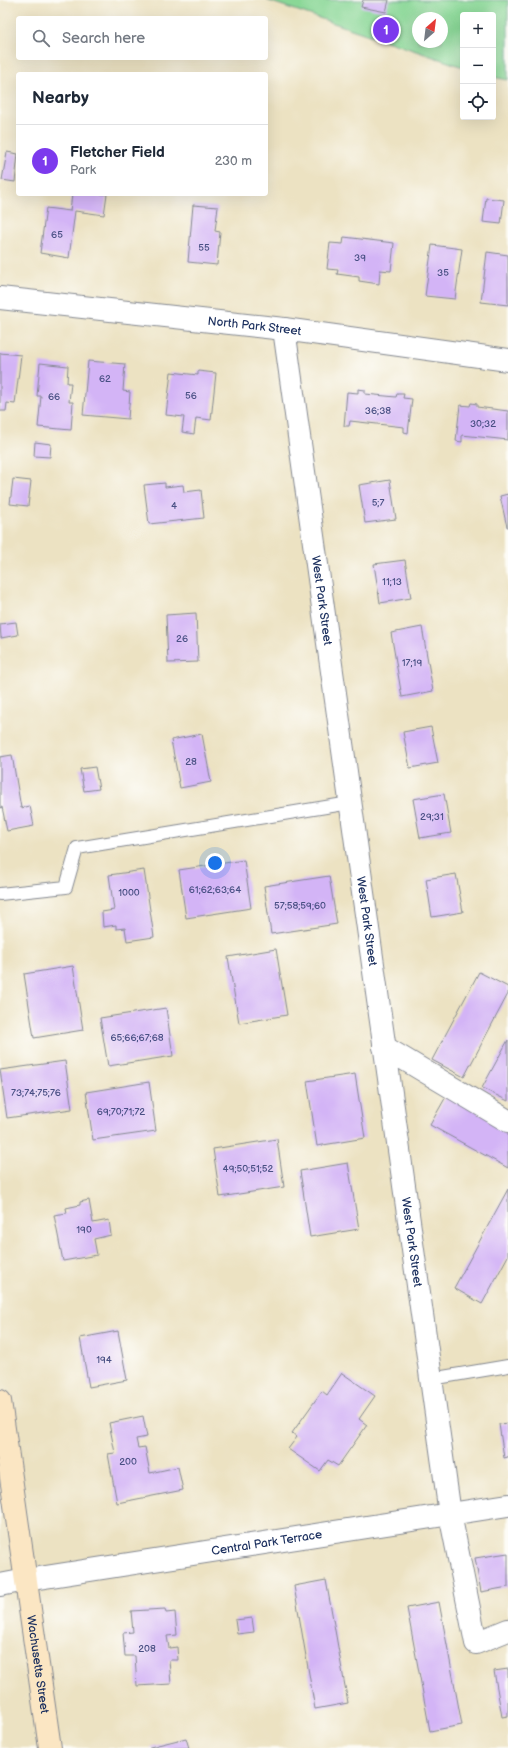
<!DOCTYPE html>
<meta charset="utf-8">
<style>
body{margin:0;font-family:"Balsamiq Sans",sans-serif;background:#f2f2f3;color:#1f2937}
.controls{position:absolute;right:12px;top:12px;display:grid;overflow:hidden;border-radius:4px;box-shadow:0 4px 16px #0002}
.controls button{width:36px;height:36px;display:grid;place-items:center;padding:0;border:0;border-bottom:1px solid #e0e1e3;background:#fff;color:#1f2937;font:20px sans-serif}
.compass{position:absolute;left:412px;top:12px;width:36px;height:36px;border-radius:50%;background:#fff;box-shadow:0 4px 16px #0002;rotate:28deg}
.you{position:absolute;left:215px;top:863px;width:14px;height:14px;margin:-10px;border:3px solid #fff;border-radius:50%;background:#1a73e8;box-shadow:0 0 0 6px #1a73e833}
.badge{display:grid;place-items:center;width:26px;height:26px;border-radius:50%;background:#7c3aed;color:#fff;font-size:13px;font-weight:700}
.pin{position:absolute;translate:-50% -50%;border:2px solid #fff;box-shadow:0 1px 4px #0006}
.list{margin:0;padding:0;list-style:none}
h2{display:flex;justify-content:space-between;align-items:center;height:52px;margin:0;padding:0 16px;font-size:17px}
h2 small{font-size:13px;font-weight:400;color:#747a83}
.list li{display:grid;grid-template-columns:26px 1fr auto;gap:12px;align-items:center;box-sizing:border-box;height:72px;padding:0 16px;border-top:1px solid #e0e1e3}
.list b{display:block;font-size:15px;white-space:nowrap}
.list p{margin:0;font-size:13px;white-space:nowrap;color:#747a83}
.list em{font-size:13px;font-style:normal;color:#747a83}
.icon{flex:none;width:22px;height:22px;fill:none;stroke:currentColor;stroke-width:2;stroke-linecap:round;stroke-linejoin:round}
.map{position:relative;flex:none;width:508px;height:1748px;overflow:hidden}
.search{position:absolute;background:#fff;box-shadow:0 4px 16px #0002;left:16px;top:16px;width:252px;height:44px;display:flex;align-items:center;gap:10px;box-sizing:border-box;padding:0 14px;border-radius:4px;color:#747a83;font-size:15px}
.panel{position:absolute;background:#fff;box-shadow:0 4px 16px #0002;left:16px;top:72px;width:252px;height:124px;border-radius:4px}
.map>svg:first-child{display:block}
.green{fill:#89d796;stroke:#52837a;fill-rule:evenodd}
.building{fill:#d3b4f6}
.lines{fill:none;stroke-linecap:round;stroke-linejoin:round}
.lane-casing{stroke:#848890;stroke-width:14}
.street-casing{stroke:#848890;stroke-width:24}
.secondary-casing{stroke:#848890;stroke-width:24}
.lane{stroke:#fff;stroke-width:12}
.street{stroke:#fff;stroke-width:22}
.secondary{stroke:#fbe6c3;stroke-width:22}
.labels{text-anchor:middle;stroke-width:3.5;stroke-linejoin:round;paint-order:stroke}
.number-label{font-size:10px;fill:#495084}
.street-label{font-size:12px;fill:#1b2f5e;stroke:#fdfcf7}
</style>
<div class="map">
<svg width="508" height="1748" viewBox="0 0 508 1748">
<rect width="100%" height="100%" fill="#fdfcf7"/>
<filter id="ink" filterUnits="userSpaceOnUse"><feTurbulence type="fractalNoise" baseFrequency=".025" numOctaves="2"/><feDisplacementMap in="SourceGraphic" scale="8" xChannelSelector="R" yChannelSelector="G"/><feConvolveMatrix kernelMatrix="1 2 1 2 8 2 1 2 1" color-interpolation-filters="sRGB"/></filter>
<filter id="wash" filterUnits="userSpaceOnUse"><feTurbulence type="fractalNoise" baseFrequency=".012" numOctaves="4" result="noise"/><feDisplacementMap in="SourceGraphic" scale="16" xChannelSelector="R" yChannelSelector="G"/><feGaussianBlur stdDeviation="0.9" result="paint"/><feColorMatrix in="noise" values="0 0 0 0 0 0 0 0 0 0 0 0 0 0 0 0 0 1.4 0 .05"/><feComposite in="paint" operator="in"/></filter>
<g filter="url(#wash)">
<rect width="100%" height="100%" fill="#ece2c2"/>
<!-- green -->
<path class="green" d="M 266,0 L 508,0 L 508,80 L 493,77 L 493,15 L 463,15 L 463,67 ZM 418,18 L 442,18 L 442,42 L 418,42 Z"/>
<g id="blocks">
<!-- building -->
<g class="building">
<polygon points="363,0 389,0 386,12 361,7"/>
<polygon points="7,152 18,154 15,182 2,180"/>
<polygon points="72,194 107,194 104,215 75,211 69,258 40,253 46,208 70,211"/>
<polygon points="486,198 504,200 501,224 483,222"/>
<polygon points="193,205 218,207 215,231 220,232 217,265 188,262"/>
<polygon points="344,237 394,243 391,271 380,270 379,284 359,281 359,277 337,274 338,270 327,269 330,243 343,244"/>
<polygon points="432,245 462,249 455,299 425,296"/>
<polygon points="487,252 508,255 508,305 481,302"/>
<polygon points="0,353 21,355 15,404 7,403 6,411 0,411"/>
<polygon points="88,361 125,364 123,391 130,392 128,419 83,415"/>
<polygon points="40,363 68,366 67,383 71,383 69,402 73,402 71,430 38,427 41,396 37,396"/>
<polygon points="198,371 216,373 211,420 196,418 194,434 182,432 184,417 166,415 171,372 198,375"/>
<polygon points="358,389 365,390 365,394 396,397 397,394 404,394 403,398 412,399 408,433 404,432 404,427 350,421 349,426 344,426 347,392 358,393"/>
<polygon points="471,403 477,404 477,407 508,411 508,440 462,435 462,442 456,441 460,405 470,406"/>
<polygon points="35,442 51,444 50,457 34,456"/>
<polygon points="13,479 31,481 28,506 10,504"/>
<polygon points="390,480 396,519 365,523 359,485"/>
<polygon points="165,483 165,487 183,485 184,492 201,490 204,518 149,524 144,485"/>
<polygon points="508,494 508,527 507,527 500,496"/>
<polygon points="405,560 411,598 380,603 374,564"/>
<polygon points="196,613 198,662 168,663 166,615"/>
<polygon points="16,622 18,635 1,638 0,624"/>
<polygon points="422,627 433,691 402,697 391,633"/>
<polygon points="431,727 438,763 410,768 403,732"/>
<polygon points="202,734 211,782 180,788 171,740"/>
<polygon points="12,755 21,808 30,806 34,826 7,831 2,807 0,808 0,757"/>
<polygon points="95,767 99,789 84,791 80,769"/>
<polygon points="444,794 451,833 420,838 413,799"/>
<polygon points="244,860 251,908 186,918 179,870"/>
<polygon points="144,870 154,937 127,941 125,928 116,929 116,925 103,927 102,912 114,910 109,875"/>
<polygon points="456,874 463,912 432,917 426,879"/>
<polygon points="329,876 337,924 271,934 264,886"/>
<polygon points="276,949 287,1015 239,1023 228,957"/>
<polygon points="73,966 83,1030 34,1038 24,974"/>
<polygon points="479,972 508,987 508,994 464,1077 432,1060"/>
<polygon points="166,1008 173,1056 108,1066 100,1018"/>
<polygon points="508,1040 508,1101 482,1088"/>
<polygon points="65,1061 72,1109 7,1118 0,1070"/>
<polygon points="355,1074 365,1138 317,1146 307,1081"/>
<polygon points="149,1082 156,1131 93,1140 86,1092"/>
<polygon points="448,1093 508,1126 508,1168 430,1125"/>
<polygon points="277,1139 284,1187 220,1197 213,1149"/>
<polygon points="348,1163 359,1229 310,1237 300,1171"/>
<polygon points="508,1189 508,1256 482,1304 454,1288"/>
<polygon points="89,1200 93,1223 109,1220 111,1235 94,1239 97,1255 63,1261 54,1215 67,1213 66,1208 80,1205 80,1202"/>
<polygon points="118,1331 127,1380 89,1387 80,1338"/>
<polygon points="342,1373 375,1396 359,1419 367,1425 338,1466 328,1460 320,1471 288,1449 297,1437 292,1433 322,1391 327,1395"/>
<polygon points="143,1416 147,1437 136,1439 138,1448 145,1447 150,1473 178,1467 183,1490 117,1503 108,1454 115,1453 109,1423"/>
<polygon points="508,1423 508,1457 504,1458 499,1424"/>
<polygon points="508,1553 508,1587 481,1592 475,1558"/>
<polygon points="326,1580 348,1703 315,1709 294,1586"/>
<polygon points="439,1602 462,1725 430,1731 407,1608"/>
<polygon points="165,1609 166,1613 175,1612 177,1635 167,1636 169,1648 177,1647 178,1660 169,1660 171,1684 137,1686 135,1656 125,1656 123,1633 133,1632 131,1611"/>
<polygon points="252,1618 254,1632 237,1634 235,1620"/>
<polygon points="508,1669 508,1716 502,1717 494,1671"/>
<polygon points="186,1738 189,1748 150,1748 150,1747"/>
</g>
</g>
</g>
<g filter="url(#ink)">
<use href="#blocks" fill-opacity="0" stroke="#848890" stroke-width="1"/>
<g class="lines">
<defs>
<g id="lane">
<polyline points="0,894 66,887 77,848 350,803"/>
<polyline points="431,1379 508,1366"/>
</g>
<g id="street">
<path id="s1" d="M 0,298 L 284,329 L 508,360"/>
<path id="s2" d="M 284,329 L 450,1514 L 476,1643 L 508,1630"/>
<polyline points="384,1047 508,1121"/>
<path id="s3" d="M 0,1585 L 26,1580 L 508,1505"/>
</g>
<g id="secondary">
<path id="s4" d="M 0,1401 L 50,1748"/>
</g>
</defs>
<!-- lane casing -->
<use href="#lane" class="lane-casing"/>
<!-- street casing -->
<use href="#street" class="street-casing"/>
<!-- secondary casing -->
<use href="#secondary" class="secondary-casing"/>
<!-- lane -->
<use href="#lane" class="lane"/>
<!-- street -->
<use href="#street" class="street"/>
<!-- secondary -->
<use href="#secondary" class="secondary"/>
</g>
</g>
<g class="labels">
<!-- number labels -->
<g class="number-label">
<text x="57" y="238">65</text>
<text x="204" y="251">55</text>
<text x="360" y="261">39</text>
<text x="443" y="276">35</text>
<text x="105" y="382">62</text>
<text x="191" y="399">56</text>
<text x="54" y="400">66</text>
<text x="378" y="414">36;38</text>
<text x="483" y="427">30;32</text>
<text x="378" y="506">5;7</text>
<text x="174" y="509">4</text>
<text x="392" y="585">11;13</text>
<text x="182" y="642">26</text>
<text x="412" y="666">17;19</text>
<text x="191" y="765">28</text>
<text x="432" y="820">29;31</text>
<text x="215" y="893">61;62;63;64</text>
<text x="129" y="896">1000</text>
<text x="300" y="909">57;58;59;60</text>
<text x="137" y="1041">65;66;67;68</text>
<text x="36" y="1096">73;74;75;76</text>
<text x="121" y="1115">69;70;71;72</text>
<text x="248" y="1172">49;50;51;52</text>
<text x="84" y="1233">190</text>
<text x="104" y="1363">194</text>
<text x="128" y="1465">200</text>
<text x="147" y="1652">208</text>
</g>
<!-- street labels -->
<g class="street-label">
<text dy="4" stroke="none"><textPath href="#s1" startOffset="256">North Park Street</textPath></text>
<text dy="4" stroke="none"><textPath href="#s2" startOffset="274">West Park Street</textPath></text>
<text dy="4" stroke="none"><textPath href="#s2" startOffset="598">West Park Street</textPath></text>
<text dy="4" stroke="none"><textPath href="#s2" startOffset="922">West Park Street</textPath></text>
<text dy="4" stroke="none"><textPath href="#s3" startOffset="270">Central Park Terrace</textPath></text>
<text dy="4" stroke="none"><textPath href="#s4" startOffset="266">Wachusetts Street</textPath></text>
</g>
</g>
</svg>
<div class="controls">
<button>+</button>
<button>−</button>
<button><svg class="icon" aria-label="locate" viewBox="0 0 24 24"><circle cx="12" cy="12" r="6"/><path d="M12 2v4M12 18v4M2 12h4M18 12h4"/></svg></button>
</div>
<svg class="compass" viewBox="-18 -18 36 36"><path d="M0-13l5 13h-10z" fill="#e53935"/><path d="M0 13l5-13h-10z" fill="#747a83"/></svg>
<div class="you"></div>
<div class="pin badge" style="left:386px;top:30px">1</div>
<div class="search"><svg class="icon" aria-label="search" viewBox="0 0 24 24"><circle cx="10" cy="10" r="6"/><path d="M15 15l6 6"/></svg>Search here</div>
<section class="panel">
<h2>Nearby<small></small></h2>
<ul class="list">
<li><span class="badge">1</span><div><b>Fletcher Field</b><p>Park</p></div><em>230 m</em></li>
</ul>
</section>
</div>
